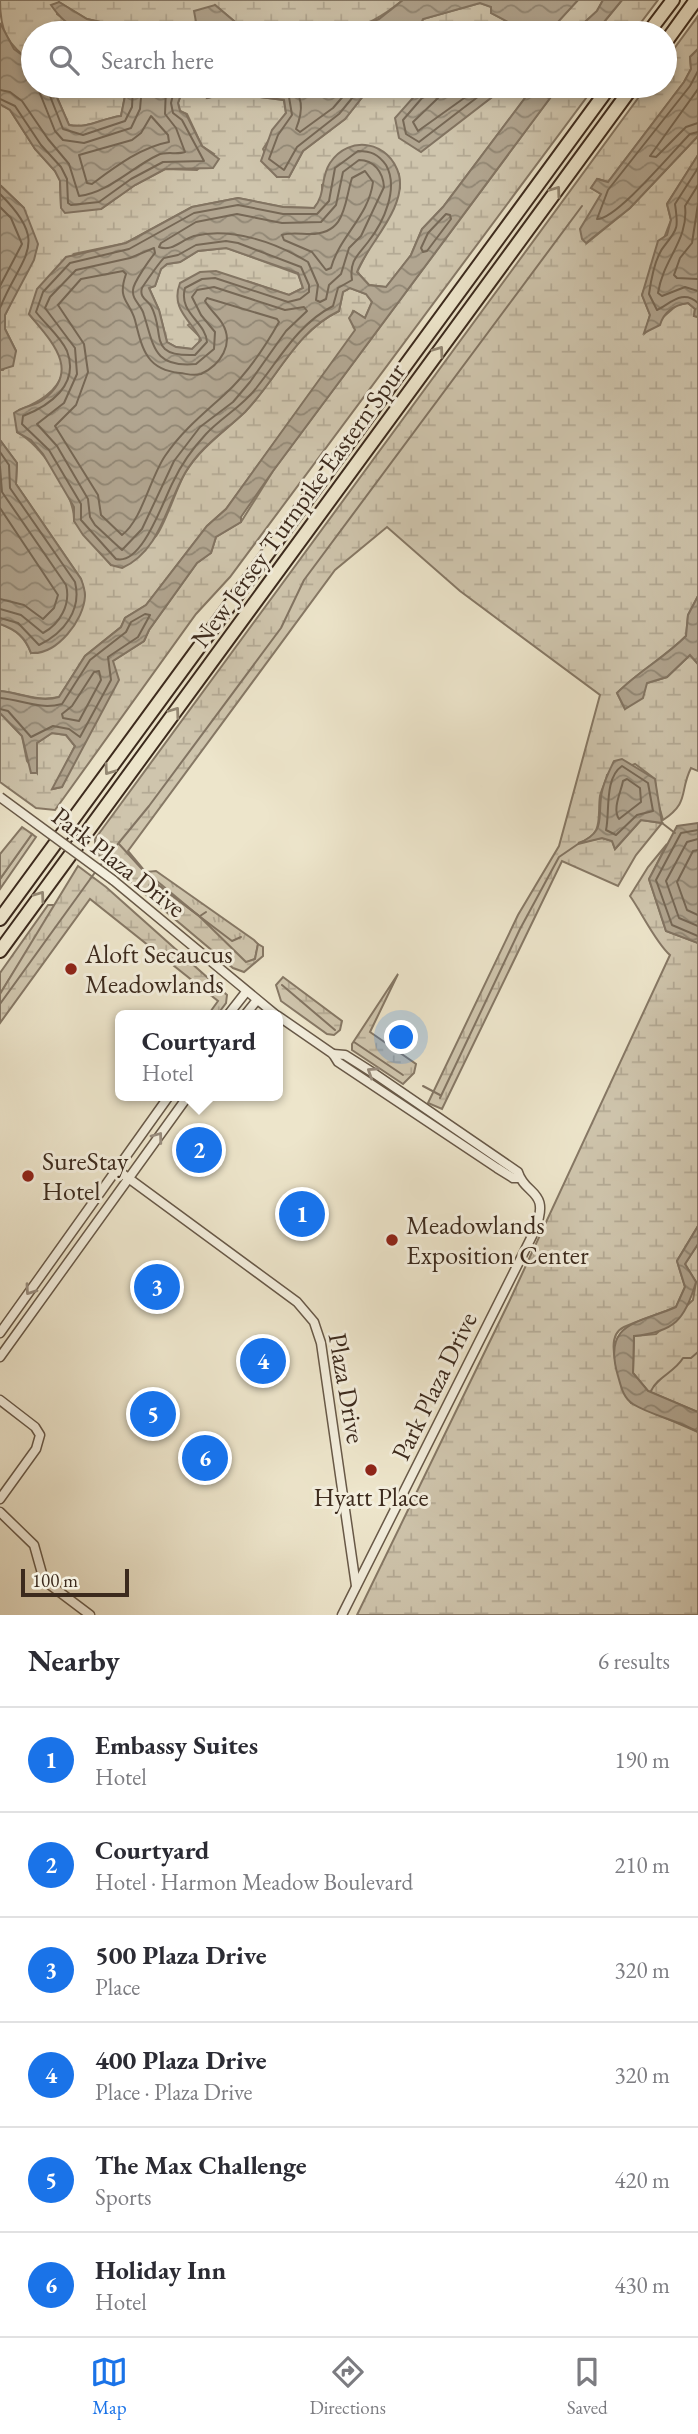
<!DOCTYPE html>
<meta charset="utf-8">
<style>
body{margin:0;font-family:"EB Garamond",serif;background:#f2f2f3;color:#2b2b33}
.scale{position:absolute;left:21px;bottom:18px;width:108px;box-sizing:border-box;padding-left:7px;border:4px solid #3c2a1d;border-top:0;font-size:19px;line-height:24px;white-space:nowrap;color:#3c2a1d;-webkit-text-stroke:5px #f3eedd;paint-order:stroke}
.you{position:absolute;left:402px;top:1038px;width:24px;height:24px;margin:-18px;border:5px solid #fff;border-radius:50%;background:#1a73e8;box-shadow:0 0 0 10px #1a73e833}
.badge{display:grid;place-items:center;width:46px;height:46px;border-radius:50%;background:#1a73e8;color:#fff;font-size:23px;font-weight:700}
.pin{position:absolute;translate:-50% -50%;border:4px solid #fff;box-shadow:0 2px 7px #0006}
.popup{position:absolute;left:115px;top:1010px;width:168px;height:91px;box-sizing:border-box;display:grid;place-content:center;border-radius:10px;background:#fff;filter:drop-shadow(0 2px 5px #0005);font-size:23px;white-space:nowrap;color:#7c7c81}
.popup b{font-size:26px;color:#2b2b33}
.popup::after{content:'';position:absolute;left:50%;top:100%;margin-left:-14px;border:14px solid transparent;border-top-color:#fff}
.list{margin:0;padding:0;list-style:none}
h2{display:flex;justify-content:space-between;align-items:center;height:91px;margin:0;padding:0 28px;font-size:30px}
h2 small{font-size:23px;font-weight:400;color:#7c7c81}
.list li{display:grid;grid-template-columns:46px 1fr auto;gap:21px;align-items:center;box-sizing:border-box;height:105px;padding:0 28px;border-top:2px solid #e1e1e2}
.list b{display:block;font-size:26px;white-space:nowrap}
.list p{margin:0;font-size:23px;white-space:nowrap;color:#7c7c81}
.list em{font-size:23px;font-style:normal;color:#7c7c81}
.icon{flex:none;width:38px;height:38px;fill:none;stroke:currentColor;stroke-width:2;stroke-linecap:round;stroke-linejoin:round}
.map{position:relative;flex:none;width:698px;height:1615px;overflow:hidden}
.search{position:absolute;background:#fff;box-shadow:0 4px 10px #0003;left:21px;right:21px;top:21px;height:77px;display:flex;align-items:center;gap:18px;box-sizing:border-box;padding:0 24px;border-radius:38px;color:#7c7c81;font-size:26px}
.sheet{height:721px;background:#fff}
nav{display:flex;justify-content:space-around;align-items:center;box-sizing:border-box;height:98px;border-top:2px solid #e1e1e2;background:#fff;font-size:19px;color:#7c7c81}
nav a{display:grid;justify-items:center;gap:4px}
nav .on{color:#1a73e8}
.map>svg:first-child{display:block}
.grass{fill:url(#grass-tufts);stroke:#867865;stroke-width:2}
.wetland{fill:url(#wetland-marsh);stroke:#867865;stroke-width:2}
.water{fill:url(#water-waves);stroke:#827462;stroke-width:2;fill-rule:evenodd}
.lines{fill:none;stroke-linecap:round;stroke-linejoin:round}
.shore{stroke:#766856;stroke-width:2}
.stream{stroke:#827462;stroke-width:2}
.minor-casing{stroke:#685948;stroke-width:11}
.highway-casing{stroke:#3c2a1d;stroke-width:16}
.minor{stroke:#f3eedd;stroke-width:8}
.highway{stroke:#ede5cb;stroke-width:12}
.minor-bridge-casing{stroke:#685948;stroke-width:11;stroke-linecap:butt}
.minor-bridge{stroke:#f3eedd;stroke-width:8}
.oneway{stroke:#948874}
.oneway2{stroke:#988c7d}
.poi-dot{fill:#8f2418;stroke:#f3eedd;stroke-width:2.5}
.labels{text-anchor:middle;stroke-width:6;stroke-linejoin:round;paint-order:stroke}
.street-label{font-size:26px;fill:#3c2a1d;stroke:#f3eedd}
.poi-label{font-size:26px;fill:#3c2a1d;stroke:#f3eedd;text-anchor:start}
</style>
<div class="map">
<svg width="698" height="1615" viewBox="0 0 698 1615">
<defs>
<pattern id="grass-tufts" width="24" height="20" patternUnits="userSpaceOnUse" patternTransform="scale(1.75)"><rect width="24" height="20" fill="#cfc5ad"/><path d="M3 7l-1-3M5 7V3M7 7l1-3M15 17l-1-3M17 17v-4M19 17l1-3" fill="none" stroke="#b3a994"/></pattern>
<pattern id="wetland-marsh" width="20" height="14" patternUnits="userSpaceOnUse" patternTransform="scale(1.75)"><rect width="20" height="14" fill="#cfc5ad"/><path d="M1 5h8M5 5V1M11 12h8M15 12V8" fill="none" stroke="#b3a994"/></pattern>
<pattern id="water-waves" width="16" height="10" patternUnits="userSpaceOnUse" patternTransform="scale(1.75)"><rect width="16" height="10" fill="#b1a590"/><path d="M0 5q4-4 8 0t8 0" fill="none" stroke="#918775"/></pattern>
</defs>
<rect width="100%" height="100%" fill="#ede5cb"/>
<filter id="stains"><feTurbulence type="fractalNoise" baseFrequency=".00286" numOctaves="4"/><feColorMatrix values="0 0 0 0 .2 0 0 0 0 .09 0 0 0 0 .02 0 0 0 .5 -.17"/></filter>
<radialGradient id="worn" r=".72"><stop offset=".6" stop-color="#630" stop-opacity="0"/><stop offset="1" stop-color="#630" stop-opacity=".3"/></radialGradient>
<!-- grass -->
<g class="grass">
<polygon points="32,834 36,837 0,889 0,879"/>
<polygon points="156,871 254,940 258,944 255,959 246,963 199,916 146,872"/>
<polygon points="48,905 56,905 0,994 0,973"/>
</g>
<!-- wetland -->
<g class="wetland">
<path d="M 0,0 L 403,0 C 343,49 317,28 247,32 L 215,5 L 196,29 L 198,33 L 131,33 L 122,27 L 87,19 L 59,2 L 57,14 L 83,33 L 33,33 L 33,63 C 7,44 0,32 0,0 Z"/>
<polygon points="578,0 603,0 597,11 573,33 556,33 557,22"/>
<polygon points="622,0 658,0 633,33 595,33"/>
<polygon points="480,3 492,7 491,13 509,22 512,27 510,33 417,33 423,19"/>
<path d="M 698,16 L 698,49 L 690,57 L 691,69 L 684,82 L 608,182 L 598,179 L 591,188 L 601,194 L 587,243 L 630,208 L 698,136 L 698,155 L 667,204 L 671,220 L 642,295 L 650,315 L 645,333 L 677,305 L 688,303 L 695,309 L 694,316 L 698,317 L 698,596 L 688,615 L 686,636 C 664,658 639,671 617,693 L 625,709 L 647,683 L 667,677 L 690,655 L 698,664 L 698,771 L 691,768 C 679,792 690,802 663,820 L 657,799 L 655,779 L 635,764 L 607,775 C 606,782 601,790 600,796 C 597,817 605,835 578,843 L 602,838 L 612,841 L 615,849 L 641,820 L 662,823 L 636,855 L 618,886 L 562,861 L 442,1109 L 428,1103 L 518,915 L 559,846 L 600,695 L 460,591 L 387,527 L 335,570 L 128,851 L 153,881 L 199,916 L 246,962 L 255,959 L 258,944 L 263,947 L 263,956 L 244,972 L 233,968 L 95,852 L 95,839 L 647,86 L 665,86 L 665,61 Z"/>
<path d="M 52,86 L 127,86 L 121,116 C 102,118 89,129 69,125 Z"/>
<path d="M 184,86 L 210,86 L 208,98 L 228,93 L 284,100 L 286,113 L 263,149 L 277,177 L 289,177 L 303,151 L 345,119 L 371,86 L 434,86 L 418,92 L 449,128 L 496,94 L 500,86 L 534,86 L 443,207 L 422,229 L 411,255 L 386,287 L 369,285 L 357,272 L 400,188 L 399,174 L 388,157 L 322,185 L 322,198 L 314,208 L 283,207 L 238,198 L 192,207 L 126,243 L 74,254 L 29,314 C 38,326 55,340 60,354 C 72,384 41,402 19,410 L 17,432 C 41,445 75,494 74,521 L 111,565 C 124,557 147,548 156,536 C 165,525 176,489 185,473 C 201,447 224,432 245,412 C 278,378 295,332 339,311 L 343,292 L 350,288 L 366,294 L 372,302 L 365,318 L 353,311 L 350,318 L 356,330 L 226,509 L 207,526 L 146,605 L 125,618 L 121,627 L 85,656 L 59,697 C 38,702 21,693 0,691 L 0,624 C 16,630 25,637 31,653 L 85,595 L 81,579 L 16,484 L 17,463 L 0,440 L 0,370 L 3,370 L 16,351 L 5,329 L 5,315 L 23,277 L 24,208 L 0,185 L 0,104 L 10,110 L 35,149 L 55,171 L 60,180 L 61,207 L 101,209 L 135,185 L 165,169 L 197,170 L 214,154 L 202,146 L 187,114 L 180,111 L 178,103 Z"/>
<polygon points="559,86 595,86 230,577 196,614 55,810 36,808 0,782 0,713 22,736 27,761 37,773 37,743 52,733 66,735 75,746 53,789 62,787 113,661 144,641 149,630 197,563 211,553 216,537 241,522 273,471"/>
<polygon points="227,248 298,274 303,288 289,295 247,281 188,325 200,337 199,343 192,349 176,347 167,342 159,310 149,288 155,286 161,269 167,264 180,262 198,251"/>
<polygon points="22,827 32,834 0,879 0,854"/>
<path d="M 667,844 L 649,879 L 666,931 L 698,943 L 698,1226 L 677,1261 L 685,1287 L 676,1307 C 660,1314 639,1320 624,1327 C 600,1338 624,1387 631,1403 L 698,1432 L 698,1615 L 357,1615 L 509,1302 L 670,955 C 656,943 642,913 630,896 L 648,867 Z"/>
<polygon points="78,866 106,887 227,995 226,1003 217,1015 208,1015 218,1001 90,899 0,1023 0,994"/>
<polygon points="398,974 370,1032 416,1064 414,1073 403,1084 352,1050 352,1044"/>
<polygon points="283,977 342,1021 340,1030 334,1035 327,1034 281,1001 276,985"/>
<polygon points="698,1244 698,1412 648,1391 633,1373 634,1336 656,1334 693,1300 696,1282 685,1264"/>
</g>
<!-- water -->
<g class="water">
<polygon points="403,0 578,0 558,22 556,33 510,33 512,27 508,22 491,13 491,7 480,3 423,19 417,33 343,33 379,19"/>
<polygon points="603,0 622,0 595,33 573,33 597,11"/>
<path d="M 59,2 L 87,19 L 122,27 L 131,33 C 96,33 73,38 51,5 Z"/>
<polygon points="215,5 247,32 290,30 306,33 198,33 194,11"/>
<path d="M 0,23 L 14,49 L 33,63 L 33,86 L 52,86 L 69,125 C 88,129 102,118 121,116 L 127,86 L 184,86 L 178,103 L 180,111 L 186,114 L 202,146 L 219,159 L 213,168 L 165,169 L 135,185 L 101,209 L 65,213 L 61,208 L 60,181 L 55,171 L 35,149 L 10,110 L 0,104 Z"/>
<polygon points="698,49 698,136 630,208 586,243 582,239 580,229 601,194 591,188 597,179 608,182 684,82 691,69 690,57"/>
<polygon points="210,86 371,86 345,119 303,151 289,177 277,177 261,161 272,130 286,113 284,100 228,93 207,98"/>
<polygon points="434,86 500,86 496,94 421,152 399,138 395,118 418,92"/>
<path d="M 534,86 L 559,86 L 273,471 L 241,517 L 241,522 L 216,537 L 211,553 L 197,563 L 149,630 L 144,641 L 113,661 L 119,680 L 62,787 L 52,789 L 75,746 L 66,735 L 52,733 L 37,743 L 37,773 L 31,773 L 22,736 L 0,713 L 0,691 C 21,693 38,703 59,697 L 85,656 L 121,627 L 125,618 L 146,605 L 207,526 L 226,509 L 355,330 L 349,318 L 354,311 L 365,318 L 372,302 L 366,294 L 350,288 L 343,292 L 339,311 C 295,332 278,378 245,412 C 224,432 201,446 185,473 C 166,506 160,551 122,568 L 111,565 L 83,535 L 74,521 L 74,507 L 43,454 L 31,440 L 17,432 L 14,413 C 23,406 36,406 44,399 C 82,370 50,340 29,314 L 37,289 L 66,257 L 126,243 L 192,207 L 238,198 L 283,207 L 314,208 C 326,194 320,178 330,163 C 349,134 390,141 399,175 C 407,208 367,245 357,272 L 369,285 L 386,287 L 411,255 L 422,229 L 443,207 ZM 226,248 L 298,273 L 303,288 L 289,295 L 216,271 L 200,272 L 180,283 C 170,309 191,320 201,340 L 192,349 L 176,347 L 167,342 L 159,310 L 149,288 L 155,286 L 161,269 L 167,264 L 180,262 L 198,251 Z"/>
<path d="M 698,155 L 698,317 L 694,316 L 695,309 L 688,303 C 674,305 664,311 660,325 L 644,333 L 650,315 L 642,295 L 658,241 L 667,235 L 671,220 L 667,204 Z"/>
<polygon points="0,185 24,208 38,244 34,260 5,315 5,329 16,351 13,366 0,370"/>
<path d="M 0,440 L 17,463 L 16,484 L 81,579 C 83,584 85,591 85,596 C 84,620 57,655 31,653 C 25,637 17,630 0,624 Z"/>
<path d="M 698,596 L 698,664 L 690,655 L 667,677 L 647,683 L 643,698 L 625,709 L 617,693 C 639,671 664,658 686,636 L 688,615 Z"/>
<path d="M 622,759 L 655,779 L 662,823 L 641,820 L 615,849 L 612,841 L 602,838 L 578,844 C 605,831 598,823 601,797 C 602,787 609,771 614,761 Z"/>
<polygon points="698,823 698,943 666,931 649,879 677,826"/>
<path d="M 698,1226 L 698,1244 L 685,1264 L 696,1282 C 685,1320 674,1332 634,1336 L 633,1373 L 648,1391 L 698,1412 L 698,1432 C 678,1420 652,1416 633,1404 C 623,1398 621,1386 618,1376 C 602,1322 637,1324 676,1307 L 685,1287 L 677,1261 Z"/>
</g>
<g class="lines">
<!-- shore -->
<g class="shore">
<path d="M 698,58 L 698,71 L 690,86 L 608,190 L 597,219 C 616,220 673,151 690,134 L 698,132"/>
<polyline points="37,86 55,131 63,140 84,143 131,128 140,109 142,86"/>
<polyline points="46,86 63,129 83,135 125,121 132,107 133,86"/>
<polyline points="217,86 262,89 289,97 292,115 278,135 269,159 284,170 297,147 339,114 362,86"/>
<path d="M 290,86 C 305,96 302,114 296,129 L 300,132 L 333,108 L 352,86"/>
<polyline points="433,86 431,94 422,98 403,120 406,134 419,142 492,86"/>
<polyline points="442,86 438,98 413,122 418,131 481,86"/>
<polyline points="698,89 650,156 656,157 686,127 698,123"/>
<path d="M 0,90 L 10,92 L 22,101 L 48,139 L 69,164 L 79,196 C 108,193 132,167 158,155 C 166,151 177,155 185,152 L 176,128 L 165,114 L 166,86"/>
<polyline points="0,99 15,106 41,145 61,167 67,179 68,203 71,205 99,202 131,179 163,162 204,161 182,120 173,113 171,103 175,86"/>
<path d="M 151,116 L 168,135 L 169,142 C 141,147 115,167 92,184 L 87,183 L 79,155 L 132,140 L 141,133 Z"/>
<path d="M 358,151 C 371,151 378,154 386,165 C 399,188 384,222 368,242 C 358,255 349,261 352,280 L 338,288 L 333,306 C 298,324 281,357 257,387 C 243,406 222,417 206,434 C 193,448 181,465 173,482 C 163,501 142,566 116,559 L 81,520 L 81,504 L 49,450 L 22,424 L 23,416 C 49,406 80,385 67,351 C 61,337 45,324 36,312 L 43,292 L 70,263 L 129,249 L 194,213 L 238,205 L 283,214 L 317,214 L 329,201 L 335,168 Z"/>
<path d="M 359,160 C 374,160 383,172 384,187 L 361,236 L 349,248 L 341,274 L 329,285 L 326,299 L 320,302 L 316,300 L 318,285 L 308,262 C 275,242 231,227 194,236 C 181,240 172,252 159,247 L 161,243 L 196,222 L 237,214 L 282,223 L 321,222 L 336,205 L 343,172 Z"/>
<path d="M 698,168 L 675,204 C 678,226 679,228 665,245 C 655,256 651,280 649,294 L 657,310 C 671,303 683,289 698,303"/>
<path d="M 365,171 L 373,182 C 369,216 339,237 331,268 L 326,270 L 312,252 L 284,240 L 282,235 C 290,232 301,234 310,234 C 347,234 344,202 352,178 Z"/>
<path d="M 698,185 L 685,206 C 689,240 663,259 658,293 L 662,296 L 685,287 L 698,291"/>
<path d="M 0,194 C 52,245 21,255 0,308"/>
<polyline points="698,204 692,243 680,258 674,275 677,278 698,279"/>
<polyline points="0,207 11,218 22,244 0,286"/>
<polygon points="446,214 450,215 451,219 427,251 423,252 421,248 428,233"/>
<path d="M 226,241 L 238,243 L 301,267 L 309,285 L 309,292 L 300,299 L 288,302 L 215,278 L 202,279 L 185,288 C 178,313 206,322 207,342 L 195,355 C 146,357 166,333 151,306 C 147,300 139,297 142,288 C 143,286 161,260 164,258 L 178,255 L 196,245 Z"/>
<path d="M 154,248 L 155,253 C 150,259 133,283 133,290 C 132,301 142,305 144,315 C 154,347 154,368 196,364 L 214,349 L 215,332 L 201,315 L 192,297 L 197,290 L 214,287 L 285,310 L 304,307 L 307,311 L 286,331 L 250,382 L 233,402 L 200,427 L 174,461 L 142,529 L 122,550 L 95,525 L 90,517 L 88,499 L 57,446 L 37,424 L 64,403 L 77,374 L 75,348 L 45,308 L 50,297 L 76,270 L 130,258 Z"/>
<path d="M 123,271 L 126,274 C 117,300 129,300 135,320 C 142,348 146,370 180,373 C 188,374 193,376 201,374 C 220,365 235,344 222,323 C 217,315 210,310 205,301 L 207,298 L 277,319 L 279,322 C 265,347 246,375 224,395 C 202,415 182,431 165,456 C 150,478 142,520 122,535 L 101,515 L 98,495 L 55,426 L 76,405 L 88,372 L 84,344 L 58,305 L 81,279 Z"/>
<path d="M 0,452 L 9,465 L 10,488 L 75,582 C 82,610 64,633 39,645 L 18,623 L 0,618"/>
<path d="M 0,467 L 2,492 L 66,585 C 71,604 60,624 43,633 L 21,615 L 0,609"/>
<polyline points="0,508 58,595 54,608 43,619 24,605 0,599"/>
<polygon points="99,671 101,680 79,721 63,718 62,714 72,706 94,672"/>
<path d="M 0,698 C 23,700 39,710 62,704 L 90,660 L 126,632 L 131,622 L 145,614 L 150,615 L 138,637 L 108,657 L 111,680 L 80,737 L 69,729 L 53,726 L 31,737 L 8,711 L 0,709"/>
<path d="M 622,766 L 648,783 L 653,811 L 637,815 L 616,835 L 606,830 C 610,813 604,778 622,766 Z"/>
<path d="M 627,779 L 640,788 L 641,802 L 619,819 C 612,809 621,792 623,781 Z"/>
<polyline points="698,830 681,833 656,880 672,925 698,936"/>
<polyline points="698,839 687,842 666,881 679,918 698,926"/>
<polyline points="698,850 693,851 677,882 687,910 698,915"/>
</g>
<!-- stream -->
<g class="stream">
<polyline points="662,823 675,833"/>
<polyline points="119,844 153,881 232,941 241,937"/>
<polyline points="99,867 149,806 281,628 304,580 582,206"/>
<polyline points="200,916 206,912"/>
<polyline points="282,985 335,1030"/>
<polyline points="0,1004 96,871"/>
<polyline points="354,1042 403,1075"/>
<polyline points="423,1086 440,1095"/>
<polyline points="440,1098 520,929 559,857 578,844"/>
<path d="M 651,1391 C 658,1376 674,1373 683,1358 L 691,1358 L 698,1352"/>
</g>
<defs>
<g id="minor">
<polyline points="113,880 276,1015"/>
<polyline points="228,1015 246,992"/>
<polyline points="245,1015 257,1000"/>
<polyline points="278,1016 333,1054 338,1062 497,1168 513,1178 519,1178"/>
<path d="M 333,1054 L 345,1055 L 375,1074 L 518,1172 C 525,1196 551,1189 535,1230 L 342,1615"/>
<polyline points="116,1169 297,1302 314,1322 321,1343 356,1586"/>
<polyline points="0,1333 169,1096"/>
<polyline points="0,1357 188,1096"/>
<polyline points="0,1400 35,1427 40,1435 36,1449 0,1499"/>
<polyline points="0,1512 34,1545 43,1577 49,1584 90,1615"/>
</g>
<g id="highway">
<polyline points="648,33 673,0"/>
<polyline points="665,43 696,0"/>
<polyline points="0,919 610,86"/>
<polyline points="0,951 633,86"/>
</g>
</defs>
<!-- minor casing -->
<use href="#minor" class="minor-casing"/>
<!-- highway casing -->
<use href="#highway" class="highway-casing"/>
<!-- minor -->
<use href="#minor" class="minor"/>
<!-- highway -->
<use href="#highway" class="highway"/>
<defs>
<polyline id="minor-bridge" points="0,797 113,880"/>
</defs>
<!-- minor-bridge casing -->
<use href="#minor-bridge" class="minor-bridge-casing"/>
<!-- minor-bridge -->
<use href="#minor-bridge" class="minor-bridge"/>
</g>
<!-- one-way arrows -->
<defs><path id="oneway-chevron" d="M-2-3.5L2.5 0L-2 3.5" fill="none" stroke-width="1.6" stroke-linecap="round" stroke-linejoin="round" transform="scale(1.75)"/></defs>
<g class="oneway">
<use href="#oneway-chevron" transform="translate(556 191) rotate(-54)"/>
<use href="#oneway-chevron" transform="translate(439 351) rotate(-54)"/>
<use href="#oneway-chevron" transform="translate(175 712) rotate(-54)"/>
<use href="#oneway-chevron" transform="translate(109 770) rotate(126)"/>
<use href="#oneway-chevron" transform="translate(40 896) rotate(-54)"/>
</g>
<g class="oneway2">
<use href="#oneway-chevron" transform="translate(372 1072) rotate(-147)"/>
<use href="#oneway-chevron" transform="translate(158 1137) rotate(-53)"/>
<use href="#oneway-chevron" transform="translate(30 1290) rotate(125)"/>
</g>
<!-- markers -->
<g class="poi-dot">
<circle cx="71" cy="969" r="7"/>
<circle cx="28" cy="1176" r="7"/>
<circle cx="392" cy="1240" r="7"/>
<circle cx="371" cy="1470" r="7"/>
</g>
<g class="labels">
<!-- street labels -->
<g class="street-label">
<text transform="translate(298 505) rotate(-54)" y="9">New Jersey Turnpike Eastern Spur</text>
<text transform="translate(119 862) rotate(38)" y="9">Park Plaza Drive</text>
<text transform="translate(434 1386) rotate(-64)" y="9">Park Plaza Drive</text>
<text transform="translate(347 1388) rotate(80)" y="9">Plaza Drive</text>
</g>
<!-- poi labels -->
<g class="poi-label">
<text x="85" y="963">Aloft Secaucus<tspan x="85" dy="30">Meadowlands</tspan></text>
<text x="42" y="1170">SureStay<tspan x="42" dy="30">Hotel</tspan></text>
<text x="406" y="1234">Meadowlands<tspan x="406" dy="30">Exposition Center</tspan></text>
<text x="371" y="1506" text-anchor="middle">Hyatt Place</text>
</g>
</g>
<rect width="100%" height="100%" filter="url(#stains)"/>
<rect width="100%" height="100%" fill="url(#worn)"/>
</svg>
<div class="scale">100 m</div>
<div class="you"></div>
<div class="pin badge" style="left:302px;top:1214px">1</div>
<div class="pin badge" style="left:199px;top:1150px">2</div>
<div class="popup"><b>Courtyard</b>Hotel</div>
<div class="pin badge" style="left:157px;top:1287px">3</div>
<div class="pin badge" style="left:263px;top:1361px">4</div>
<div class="pin badge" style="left:153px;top:1414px">5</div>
<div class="pin badge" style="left:205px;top:1458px">6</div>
<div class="search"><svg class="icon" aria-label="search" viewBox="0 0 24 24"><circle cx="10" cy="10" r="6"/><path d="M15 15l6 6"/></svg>Search here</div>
</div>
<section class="sheet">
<h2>Nearby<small>6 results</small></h2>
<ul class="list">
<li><span class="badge">1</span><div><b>Embassy Suites</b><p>Hotel</p></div><em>190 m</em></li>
<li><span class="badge">2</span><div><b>Courtyard</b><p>Hotel · Harmon Meadow Boulevard</p></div><em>210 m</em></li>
<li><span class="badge">3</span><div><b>500 Plaza Drive</b><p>Place</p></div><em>320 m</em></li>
<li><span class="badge">4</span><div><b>400 Plaza Drive</b><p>Place · Plaza Drive</p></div><em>320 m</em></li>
<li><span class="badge">5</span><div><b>The Max Challenge</b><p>Sports</p></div><em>420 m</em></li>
<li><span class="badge">6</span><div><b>Holiday Inn</b><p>Hotel</p></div><em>430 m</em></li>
</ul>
</section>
<nav>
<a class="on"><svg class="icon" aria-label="map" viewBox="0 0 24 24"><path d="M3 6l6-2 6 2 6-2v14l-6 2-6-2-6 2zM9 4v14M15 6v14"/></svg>Map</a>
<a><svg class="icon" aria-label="directions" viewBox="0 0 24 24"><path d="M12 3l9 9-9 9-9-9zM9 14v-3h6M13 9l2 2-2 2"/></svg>Directions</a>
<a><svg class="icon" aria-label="saved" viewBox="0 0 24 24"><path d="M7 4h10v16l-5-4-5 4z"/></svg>Saved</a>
</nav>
